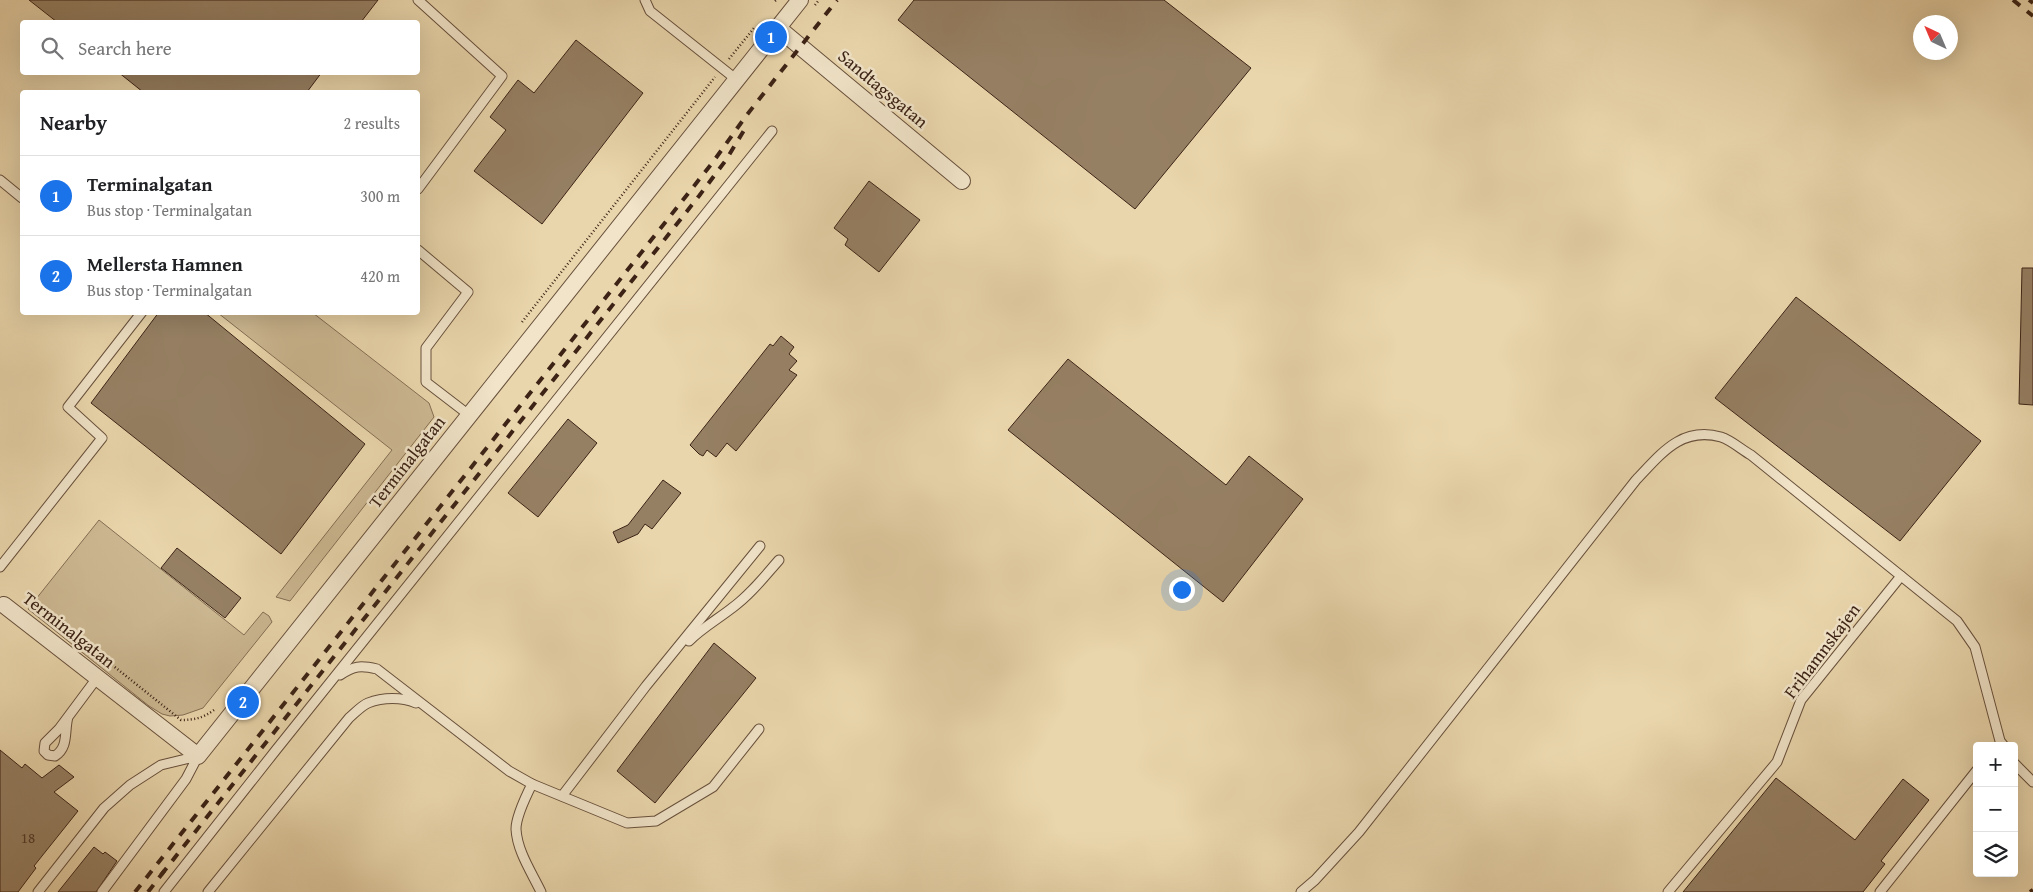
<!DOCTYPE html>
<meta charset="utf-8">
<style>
body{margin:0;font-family:"Gentium Book Plus",serif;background:#f6f6f6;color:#202124}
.controls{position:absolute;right:15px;bottom:15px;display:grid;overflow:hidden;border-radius:5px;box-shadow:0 5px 20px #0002}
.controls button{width:45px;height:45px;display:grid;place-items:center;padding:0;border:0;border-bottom:1px solid #e0e0e0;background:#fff;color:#202124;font:25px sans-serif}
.compass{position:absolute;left:1913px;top:15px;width:45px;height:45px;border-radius:50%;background:#fff;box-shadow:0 5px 20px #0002;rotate:316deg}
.you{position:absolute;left:1181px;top:589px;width:18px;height:18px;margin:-12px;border:4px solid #fff;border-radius:50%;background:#1a73e8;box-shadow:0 0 0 8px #1a73e833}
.badge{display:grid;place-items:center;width:32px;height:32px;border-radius:50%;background:#1a73e8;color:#fff;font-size:16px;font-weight:700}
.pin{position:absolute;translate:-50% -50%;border:2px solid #fff;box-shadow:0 1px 5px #0006}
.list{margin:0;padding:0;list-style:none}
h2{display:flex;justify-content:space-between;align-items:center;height:65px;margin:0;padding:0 20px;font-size:21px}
h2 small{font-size:16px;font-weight:400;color:#757577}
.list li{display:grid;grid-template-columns:32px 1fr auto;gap:15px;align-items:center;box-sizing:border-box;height:80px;padding:0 20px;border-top:1px solid #e0e0e0}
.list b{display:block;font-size:19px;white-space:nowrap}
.list p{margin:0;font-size:16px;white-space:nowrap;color:#757577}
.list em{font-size:16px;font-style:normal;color:#757577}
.icon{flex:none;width:28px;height:28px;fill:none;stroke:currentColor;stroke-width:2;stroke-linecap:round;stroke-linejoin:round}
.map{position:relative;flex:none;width:2033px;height:892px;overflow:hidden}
.search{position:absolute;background:#fff;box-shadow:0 5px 20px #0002;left:20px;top:20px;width:400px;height:55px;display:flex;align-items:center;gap:12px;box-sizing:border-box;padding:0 18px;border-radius:5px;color:#757577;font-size:19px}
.panel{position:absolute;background:#fff;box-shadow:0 5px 20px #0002;left:20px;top:90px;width:400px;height:225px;border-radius:5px}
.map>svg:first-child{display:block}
.green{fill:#ccb892;stroke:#846e54}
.building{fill:#968064;stroke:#3c2316}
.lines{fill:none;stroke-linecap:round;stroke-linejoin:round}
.lane-casing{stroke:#68503c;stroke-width:11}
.street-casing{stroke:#68503c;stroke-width:18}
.path{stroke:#3c2316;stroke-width:2.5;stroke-dasharray:1 2.5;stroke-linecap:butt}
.lane{stroke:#f1e4c9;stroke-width:9}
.street{stroke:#f1e4c9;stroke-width:16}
.rail{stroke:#3c2316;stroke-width:4;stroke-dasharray:9 9;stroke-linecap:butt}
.labels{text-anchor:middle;stroke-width:5;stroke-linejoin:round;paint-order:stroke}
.number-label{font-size:15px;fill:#523a2a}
.street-label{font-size:18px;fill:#3c2316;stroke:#f1e4c9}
</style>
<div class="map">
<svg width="2033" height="892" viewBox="0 0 2033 892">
<rect width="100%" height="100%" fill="#ead6ac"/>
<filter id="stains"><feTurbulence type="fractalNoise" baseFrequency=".004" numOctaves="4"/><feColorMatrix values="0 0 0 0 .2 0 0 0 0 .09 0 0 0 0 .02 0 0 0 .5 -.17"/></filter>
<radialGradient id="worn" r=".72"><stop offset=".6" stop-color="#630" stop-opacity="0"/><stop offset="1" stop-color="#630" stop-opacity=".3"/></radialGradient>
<!-- green -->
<g class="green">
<polygon points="220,312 313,313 429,403 434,417 290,601 276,597 392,450 218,313"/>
<polygon points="99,520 244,635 263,612 269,616 272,622 203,708 183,715 170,716 162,714 149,706 28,609"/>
</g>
<!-- building -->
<g class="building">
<polygon points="29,0 378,0 361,22 57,22"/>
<polygon points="914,0 1164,0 1251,68 1135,209 898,20"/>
<polygon points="576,40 643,93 542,224 474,171 506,130 490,117 518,80 534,93"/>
<polygon points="118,72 322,72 307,92 143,92"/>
<polygon points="869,181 920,220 879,272 845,245 848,239 834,228"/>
<polygon points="2022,268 2033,268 2033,405 2019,404"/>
<polygon points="1796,297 1981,441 1900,541 1715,398"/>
<polygon points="159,312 204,312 365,444 281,554 91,403"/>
<polygon points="781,336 794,347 789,354 797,361 789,370 797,375 736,451 727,443 716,457 707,450 703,456 699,454 690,445 770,344 773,346"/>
<polygon points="1068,359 1226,485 1249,456 1303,499 1223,602 1008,430"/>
<polygon points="568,419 597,443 538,517 508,493"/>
<polygon points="663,480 681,493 652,529 645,524 638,534 618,543 613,532 628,525"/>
<polygon points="177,548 241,598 225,618 161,568"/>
<polygon points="714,643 756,678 655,803 617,771"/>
<polygon points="0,750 22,768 25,764 42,778 59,765 74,777 54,792 78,811 34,866 36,868 18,892 0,892"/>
<polygon points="1776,778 1855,840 1903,779 1929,800 1881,861 1885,864 1863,892 1683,892"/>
<polygon points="94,847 103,854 105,852 117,861 96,892 58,892"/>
</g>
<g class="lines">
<defs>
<g id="lane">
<polyline points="645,0 650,11 737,80"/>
<polyline points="0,180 22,198"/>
<polyline points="418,189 502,76 418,0"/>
<polyline points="418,250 468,292 426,348 426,382 469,415"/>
<polyline points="0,567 102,438 68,407 142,312"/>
<path d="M 689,641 C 702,628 718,619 732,608 C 750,595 764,577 779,560"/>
<path d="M 340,675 C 354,666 360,665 377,669 L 509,771 L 532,784 L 627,823 L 656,821 L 713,787 L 759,729"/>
<path d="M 68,717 C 64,731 69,747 55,756 L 48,755 L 44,751 L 45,743 L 59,729 L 97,678"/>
<polyline points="2014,763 2033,782"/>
<path d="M 532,784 C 526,796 516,816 516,829 C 517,851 532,873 541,892"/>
<polyline points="562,796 646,686 760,546"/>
<polyline points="38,892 104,808 130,785 161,765 198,756 186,779 102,892"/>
<polyline points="164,892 276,750 772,131"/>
<path d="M 208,892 L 349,718 C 355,713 361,706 368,703 C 383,697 402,697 416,703"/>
<path d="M 1301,892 L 1315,880 L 1359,832 L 1636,480 C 1661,454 1681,426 1721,437 C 1731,440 1742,450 1751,455 L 1957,621 L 1975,647 L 2000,741 L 2004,746"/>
<polyline points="1668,892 1777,762 1801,700 1901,576"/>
<polyline points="1880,892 1977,770"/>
</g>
<g id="street">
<polyline points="778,28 962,181"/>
<polyline points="4,605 198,756 800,0"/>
</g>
</defs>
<!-- lane casing -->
<use href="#lane" class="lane-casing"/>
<!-- street casing -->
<use href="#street" class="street-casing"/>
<!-- path -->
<g class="path">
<polyline points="775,1 776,0"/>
<polyline points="815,5 819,0"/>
<polyline points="729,59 754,28"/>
<polyline points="522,322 715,77"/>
<path d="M 41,608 L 181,720 C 194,720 203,718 214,710"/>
</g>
<!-- lane -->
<use href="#lane" class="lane"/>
<!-- street -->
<use href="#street" class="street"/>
<!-- rail -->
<g class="rail">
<polyline points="2013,0 2033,16"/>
<polyline points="2029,0 2033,3"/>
<polyline points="161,875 699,196 726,160 746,127"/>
<polyline points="135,892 713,162 746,116 837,0"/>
<polyline points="148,892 165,870"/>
<polyline points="2030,892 2033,890"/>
</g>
</g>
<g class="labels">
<!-- number labels -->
<g class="number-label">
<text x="28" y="843">18</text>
</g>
<!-- street labels -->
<g class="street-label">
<text transform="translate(883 89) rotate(40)" y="6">Sandtagsgatan</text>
<text transform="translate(407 462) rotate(-52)" y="6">Terminalgatan</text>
<text transform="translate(69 630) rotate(38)" y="6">Terminalgatan</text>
<text transform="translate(1822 651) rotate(-53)" y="6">Frihamnskajen</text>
</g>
</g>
<rect width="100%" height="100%" filter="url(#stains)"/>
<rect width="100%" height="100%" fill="url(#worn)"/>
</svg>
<div class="controls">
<button>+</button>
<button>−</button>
<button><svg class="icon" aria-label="layers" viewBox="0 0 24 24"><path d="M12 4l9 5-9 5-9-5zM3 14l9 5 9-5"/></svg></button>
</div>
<svg class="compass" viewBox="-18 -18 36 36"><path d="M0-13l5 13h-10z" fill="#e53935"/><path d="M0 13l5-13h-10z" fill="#757577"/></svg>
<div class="you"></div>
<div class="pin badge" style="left:771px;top:37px">1</div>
<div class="pin badge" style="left:243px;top:702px">2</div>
<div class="search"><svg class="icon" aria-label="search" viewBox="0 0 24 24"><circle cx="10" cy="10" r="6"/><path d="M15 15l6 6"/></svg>Search here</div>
<section class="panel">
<h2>Nearby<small>2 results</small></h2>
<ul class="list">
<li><span class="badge">1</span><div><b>Terminalgatan</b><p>Bus stop · Terminalgatan</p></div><em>300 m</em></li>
<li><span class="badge">2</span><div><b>Mellersta Hamnen</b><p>Bus stop · Terminalgatan</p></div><em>420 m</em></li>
</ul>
</section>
</div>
